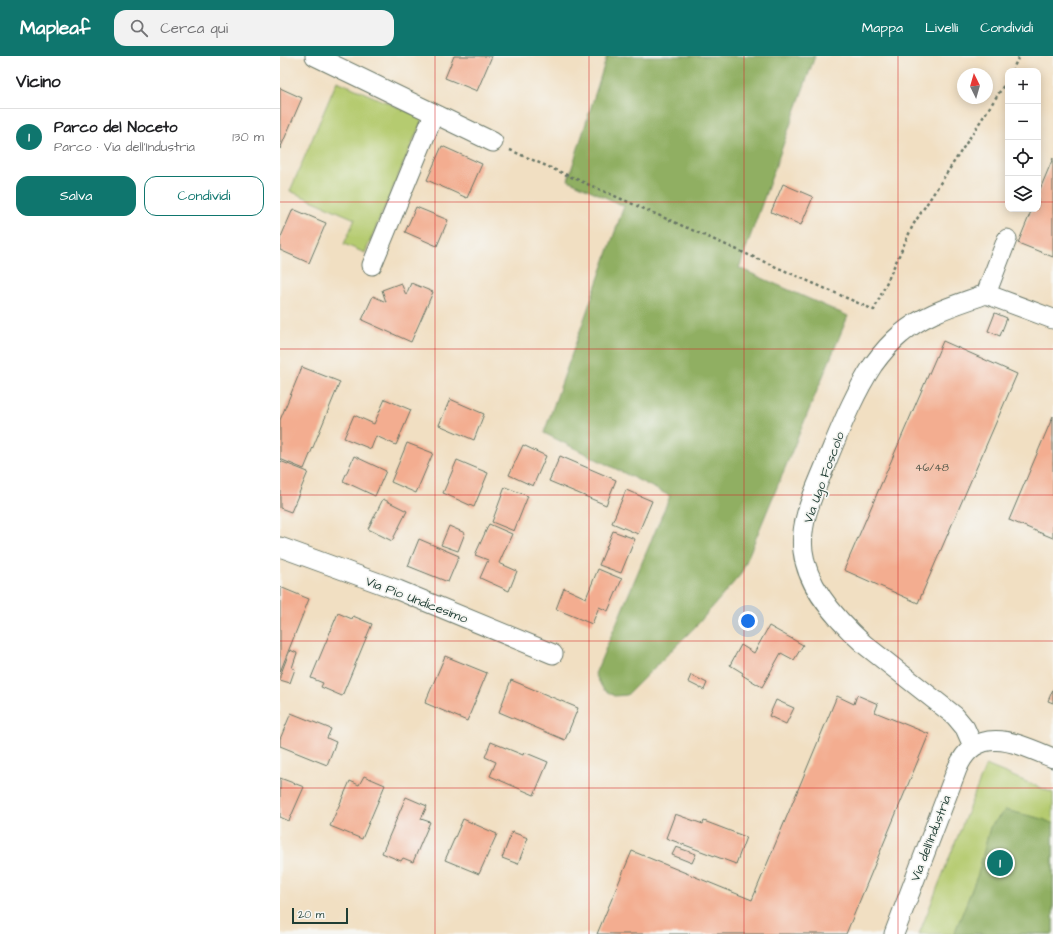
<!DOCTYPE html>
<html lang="it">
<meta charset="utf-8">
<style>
body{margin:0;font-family:"Architects Daughter",sans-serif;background:#f2f2f2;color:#202124}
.controls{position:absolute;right:12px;top:12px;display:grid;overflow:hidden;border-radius:8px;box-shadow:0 2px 10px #0003}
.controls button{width:36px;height:36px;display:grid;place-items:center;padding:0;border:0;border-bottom:1px solid #e0e0e0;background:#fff;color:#202124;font:20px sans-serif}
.compass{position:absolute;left:677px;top:12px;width:36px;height:36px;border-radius:50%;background:#fff;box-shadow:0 2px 10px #0003;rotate:355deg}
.scale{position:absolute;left:12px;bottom:10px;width:56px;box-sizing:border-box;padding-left:4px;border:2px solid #1f3d34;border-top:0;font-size:11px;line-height:14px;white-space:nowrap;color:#1f3d34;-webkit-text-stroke:3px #f6f6f2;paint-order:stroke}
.you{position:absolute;left:468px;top:565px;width:14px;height:14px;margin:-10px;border:3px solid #fff;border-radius:50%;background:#1a73e8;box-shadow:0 0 0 6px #1a73e833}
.badge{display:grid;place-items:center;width:26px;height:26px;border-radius:50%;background:#0f766e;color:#fff;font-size:13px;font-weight:700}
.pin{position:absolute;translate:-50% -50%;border:2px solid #fff;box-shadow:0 1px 4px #0006}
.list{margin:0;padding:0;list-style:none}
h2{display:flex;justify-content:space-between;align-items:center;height:52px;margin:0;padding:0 16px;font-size:17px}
h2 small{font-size:13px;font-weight:400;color:#757577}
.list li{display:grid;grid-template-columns:26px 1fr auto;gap:12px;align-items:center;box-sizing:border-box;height:56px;padding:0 16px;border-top:1px solid #e0e0e0}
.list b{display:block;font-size:15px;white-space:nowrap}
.list p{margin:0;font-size:13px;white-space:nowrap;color:#757577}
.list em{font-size:13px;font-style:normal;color:#757577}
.actions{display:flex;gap:8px;padding:12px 16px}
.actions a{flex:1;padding:9px 0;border:1px solid #0f766e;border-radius:12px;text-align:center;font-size:14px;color:#0f766e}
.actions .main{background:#0f766e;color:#fff}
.icon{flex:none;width:22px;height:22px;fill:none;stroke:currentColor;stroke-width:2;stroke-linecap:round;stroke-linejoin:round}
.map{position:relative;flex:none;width:773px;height:878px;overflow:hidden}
header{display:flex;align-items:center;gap:24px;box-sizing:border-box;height:56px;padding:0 20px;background:#0f766e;color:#fff}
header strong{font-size:19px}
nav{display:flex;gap:22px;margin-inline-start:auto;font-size:14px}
.search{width:280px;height:36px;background:#f2f2f2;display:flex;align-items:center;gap:10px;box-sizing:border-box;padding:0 14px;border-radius:12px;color:#757577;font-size:15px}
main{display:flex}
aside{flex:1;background:#fff}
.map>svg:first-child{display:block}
.green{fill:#b5cb6f;stroke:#6a8452}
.forest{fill:#90af62;stroke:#58764b}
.building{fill:#f3ad90}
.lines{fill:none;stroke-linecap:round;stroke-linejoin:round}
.street-casing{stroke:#687666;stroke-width:21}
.path{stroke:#687666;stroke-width:2.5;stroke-dasharray:3 3;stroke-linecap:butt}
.street{stroke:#fff;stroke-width:19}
.grid{fill:none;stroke:#d62828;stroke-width:1;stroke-opacity:0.55}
.labels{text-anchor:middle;stroke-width:3.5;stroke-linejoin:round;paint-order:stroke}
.number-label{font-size:11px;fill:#54594b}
.street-label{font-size:13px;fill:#1f3d34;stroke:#f6f6f2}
</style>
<header>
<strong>Mapleaf</strong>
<div class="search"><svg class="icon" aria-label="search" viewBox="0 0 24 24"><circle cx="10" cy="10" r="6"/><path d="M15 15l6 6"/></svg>Cerca qui</div>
<nav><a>Mappa</a><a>Livelli</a><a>Condividi</a></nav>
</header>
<main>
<aside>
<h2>Vicino<small></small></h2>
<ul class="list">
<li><span class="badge">1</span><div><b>Parco del Noceto</b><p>Parco · Via dell'Industria</p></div><em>130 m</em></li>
</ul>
<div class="actions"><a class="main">Salva</a><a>Condividi</a></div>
</aside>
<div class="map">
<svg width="773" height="878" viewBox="0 0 773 878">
<rect width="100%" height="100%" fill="#f6f6f2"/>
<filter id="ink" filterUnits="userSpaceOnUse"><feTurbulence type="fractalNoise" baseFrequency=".025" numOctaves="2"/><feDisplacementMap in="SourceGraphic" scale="8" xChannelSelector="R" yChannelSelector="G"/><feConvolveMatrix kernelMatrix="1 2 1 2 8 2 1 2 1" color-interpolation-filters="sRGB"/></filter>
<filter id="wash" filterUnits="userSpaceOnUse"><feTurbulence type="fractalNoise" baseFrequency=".012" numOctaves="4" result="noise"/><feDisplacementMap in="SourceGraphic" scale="16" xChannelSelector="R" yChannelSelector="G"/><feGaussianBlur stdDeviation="0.9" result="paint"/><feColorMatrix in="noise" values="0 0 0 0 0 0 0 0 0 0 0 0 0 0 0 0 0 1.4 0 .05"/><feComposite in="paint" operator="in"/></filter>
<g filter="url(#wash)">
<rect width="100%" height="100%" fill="#f1dfc2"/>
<!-- green -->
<g class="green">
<polygon points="57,25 143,62 85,197 64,188 75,163 10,135"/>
<polygon points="706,709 773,737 773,878 639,878"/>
</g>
<!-- forest -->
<g class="forest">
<polygon points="327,0 535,0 459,212 568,260 461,518 417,569 347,639 334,640 323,633 315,618 390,440 264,377 344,150 288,124"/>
<polygon points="725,754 763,763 773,768 773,878 674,878 698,818 710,771"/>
</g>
<g id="blocks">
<!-- building -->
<g class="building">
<polygon points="174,0 212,0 197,35 165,22"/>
<polygon points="0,32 22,42 0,93"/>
<polygon points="162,90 202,108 187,142 147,124"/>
<polygon points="773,102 773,201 738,187 752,153 758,153 758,138"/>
<polygon points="503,128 533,141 521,169 491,156"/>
<polygon points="136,151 168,164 157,190 125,176"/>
<polygon points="13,153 46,167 29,207 0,194 0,183"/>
<polygon points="121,227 126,239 131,227 153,236 131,286 82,264 93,240 106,246 102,234"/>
<polygon points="715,257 727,262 720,280 708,275"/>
<polygon points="663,285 737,318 638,547 564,514"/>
<polygon points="22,311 60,326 24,413 0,403 0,364"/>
<polygon points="105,343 131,354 116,389 96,380 91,393 64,382 74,359 94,368"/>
<polygon points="170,343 204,358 194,384 159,369"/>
<polygon points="773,360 773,482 729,464"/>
<polygon points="127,387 153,397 136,437 111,426"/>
<polygon points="243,389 266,400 253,430 229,419"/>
<polygon points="74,400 106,415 95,440 63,425"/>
<polygon points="280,400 336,424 326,449 269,425"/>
<polygon points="177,404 208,417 194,451 163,437"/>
<polygon points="0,405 28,416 11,456 0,452"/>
<polygon points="225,431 248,440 234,475 212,466"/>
<polygon points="346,434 372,445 358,478 332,467"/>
<polygon points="103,443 127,455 112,485 88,473"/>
<polygon points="209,468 232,478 219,507 237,515 229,535 200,522 208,504 195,499"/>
<polygon points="169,470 185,477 178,495 161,489"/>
<polygon points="333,475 355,483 341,517 319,509"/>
<polygon points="139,483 179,500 168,526 128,510"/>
<polygon points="318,513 342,523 328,555 319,551 312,568 276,553 284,532 306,542"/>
<polygon points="0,531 29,543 0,616"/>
<polygon points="58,557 72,563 73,560 92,568 62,640 41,631 43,627 31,622"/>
<polygon points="489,570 523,589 514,604 501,597 482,631 462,619 463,617 450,609 461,589 474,597"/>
<polygon points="10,594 17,597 12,612 15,613 10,627 0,624 0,620"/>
<polygon points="165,600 207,617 187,665 145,647"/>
<polygon points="411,619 427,627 424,634 408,626"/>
<polygon points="231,624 298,652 285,684 219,656"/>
<polygon points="773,633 773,647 768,645"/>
<polygon points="577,639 598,648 595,656 649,678 566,878 317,878 352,795 472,844 557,640 574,648"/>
<polygon points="496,644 514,652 506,668 489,660"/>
<polygon points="11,657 51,673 47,682 56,686 47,709 0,690 0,683"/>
<polygon points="211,686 243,699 244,696 268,706 254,739 210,720 216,706 205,701"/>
<polygon points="84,720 105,729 82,783 50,770 70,725 79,729"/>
<polygon points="0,722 24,731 9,765 0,761"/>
<polygon points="126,741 147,750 141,763 150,766 133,806 123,802 121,805 102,797"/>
<polygon points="395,758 423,768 424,765 466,781 456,808 386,782"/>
<polygon points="183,763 217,778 199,818 165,804"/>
<polygon points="232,776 248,782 238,808 222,802"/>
<polygon points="396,791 416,798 412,807 392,799"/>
</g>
</g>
</g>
<g filter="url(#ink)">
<use href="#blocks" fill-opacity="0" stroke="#687666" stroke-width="1"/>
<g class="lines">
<defs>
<g id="street">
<polyline points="35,0 213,86"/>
<polyline points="92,209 154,58"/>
<polyline points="706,238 773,263"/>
<polyline points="0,491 118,534 273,598"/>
<path d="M 693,690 L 685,672 L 675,660 L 585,589 C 558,565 527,532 523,495 C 519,463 537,431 548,402 C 561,371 574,338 593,309 C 601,298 610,287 621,278 C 645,257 676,249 706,238 L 727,183"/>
<path d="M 614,878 L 677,713 C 697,666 739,688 773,702"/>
</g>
</defs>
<!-- street casing -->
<use href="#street" class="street-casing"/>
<!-- path -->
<g class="path">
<polyline points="732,15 739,0"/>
<polyline points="230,94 594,254 633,169 728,23"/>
</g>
<!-- street -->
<use href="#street" class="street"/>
</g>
</g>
<!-- grid -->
<path class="grid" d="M 155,0 L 155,878M 309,0 L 309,878M 464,0 L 464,878M 618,0 L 618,878M 0,146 L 728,146M 758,146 L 773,146M 0,293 L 773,293M 0,439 L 773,439M 0,585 L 773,585M 0,732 L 773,732"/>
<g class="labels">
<!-- number labels -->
<g class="number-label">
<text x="652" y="415">46/48</text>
</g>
<!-- street labels -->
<g class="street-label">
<text transform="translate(543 421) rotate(-70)" y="5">Via Ugo Foscolo</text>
<text transform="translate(137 543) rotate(21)" y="5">Via Pio Undicesimo</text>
<text transform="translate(650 782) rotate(-69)" y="5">Via dell'Industria</text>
</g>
</g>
</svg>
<div class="controls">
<button>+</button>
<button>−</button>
<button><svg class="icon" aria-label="locate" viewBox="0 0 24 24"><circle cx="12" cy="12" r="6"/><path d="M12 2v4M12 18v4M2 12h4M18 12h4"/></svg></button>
<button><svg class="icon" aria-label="layers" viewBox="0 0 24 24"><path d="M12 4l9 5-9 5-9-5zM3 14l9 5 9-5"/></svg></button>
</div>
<svg class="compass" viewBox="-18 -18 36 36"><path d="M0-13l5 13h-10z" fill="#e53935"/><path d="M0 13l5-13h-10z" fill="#757577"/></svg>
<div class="scale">20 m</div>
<div class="you"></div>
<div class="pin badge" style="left:720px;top:807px">1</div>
</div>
</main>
